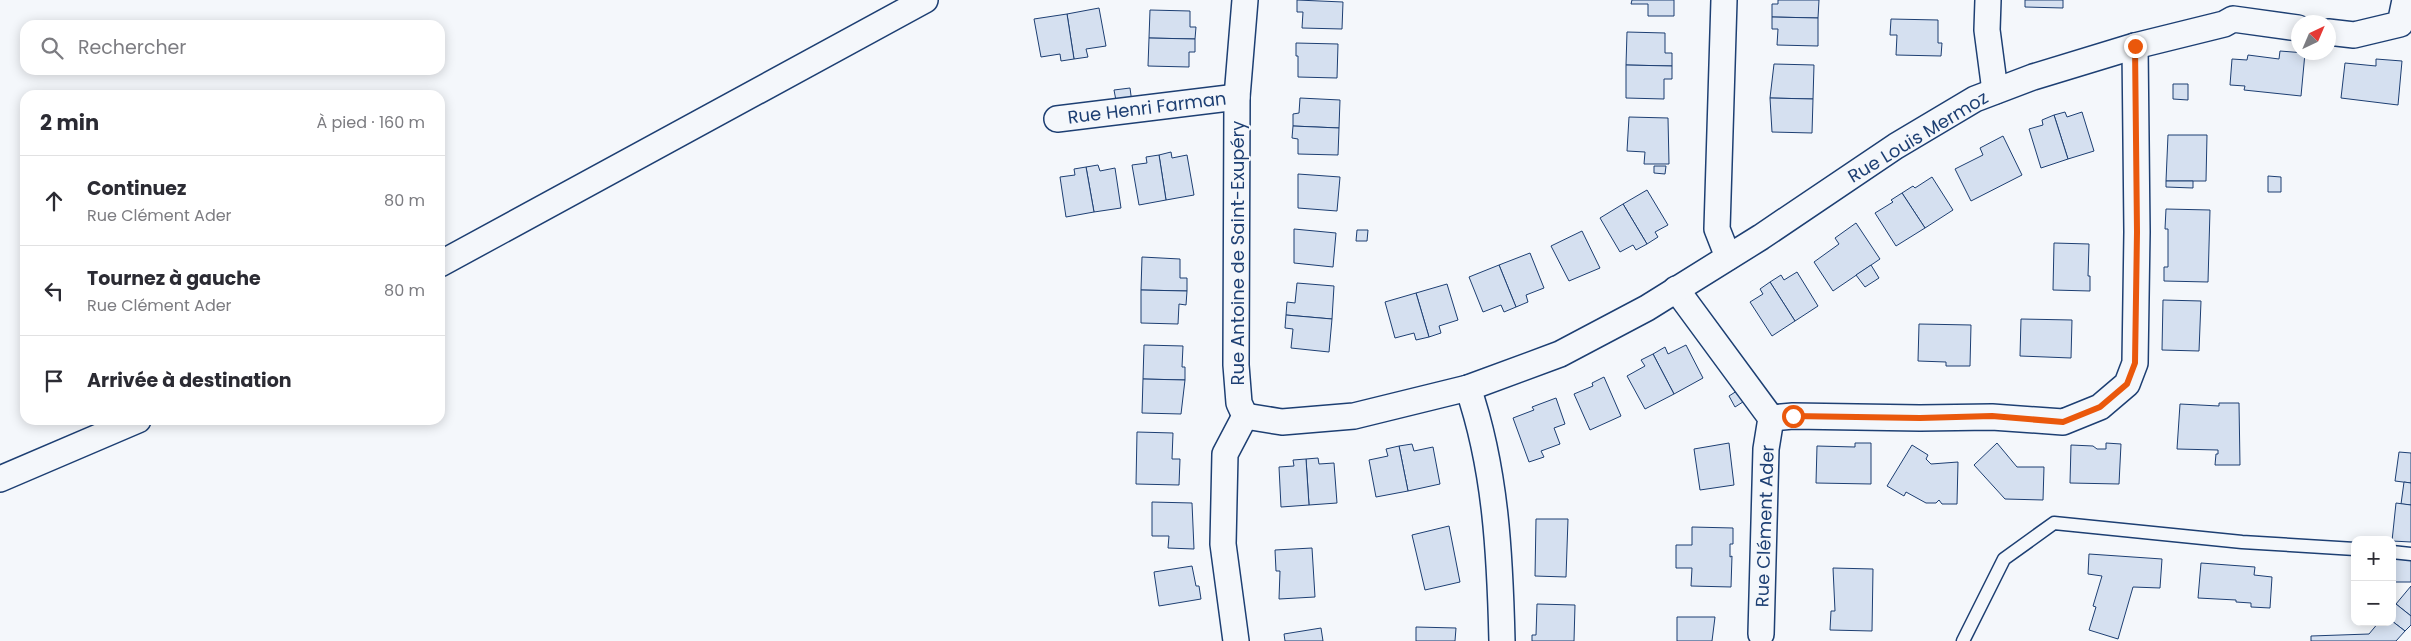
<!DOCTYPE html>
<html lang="fr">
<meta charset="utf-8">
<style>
body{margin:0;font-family:Poppins,sans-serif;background:#f7f7f7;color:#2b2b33}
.controls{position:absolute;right:15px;bottom:15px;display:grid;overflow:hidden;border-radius:10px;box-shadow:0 2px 12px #0003}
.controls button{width:45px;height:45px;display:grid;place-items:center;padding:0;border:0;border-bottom:1px solid #e1e1e2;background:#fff;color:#2b2b33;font:25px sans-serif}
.compass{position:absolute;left:2291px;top:15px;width:45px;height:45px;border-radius:50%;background:#fff;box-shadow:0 2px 12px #0003;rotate:44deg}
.stop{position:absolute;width:15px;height:15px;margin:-11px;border:4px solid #ea580c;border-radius:50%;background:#fff}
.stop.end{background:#ea580c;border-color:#fff;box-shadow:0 1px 5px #0008}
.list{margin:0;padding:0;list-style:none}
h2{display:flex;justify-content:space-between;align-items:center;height:65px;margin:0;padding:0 20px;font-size:21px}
h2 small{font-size:16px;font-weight:400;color:#7c7c81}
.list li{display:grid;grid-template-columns:32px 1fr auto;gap:15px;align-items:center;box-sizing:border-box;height:90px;padding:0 20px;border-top:1px solid #e1e1e2}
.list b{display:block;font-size:19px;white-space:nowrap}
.list p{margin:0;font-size:16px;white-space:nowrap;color:#7c7c81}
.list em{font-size:16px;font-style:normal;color:#7c7c81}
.icon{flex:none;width:28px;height:28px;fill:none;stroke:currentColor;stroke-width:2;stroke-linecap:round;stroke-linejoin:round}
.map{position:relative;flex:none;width:2411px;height:641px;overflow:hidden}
.search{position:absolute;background:#fff;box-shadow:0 2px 12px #0003;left:20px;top:20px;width:425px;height:55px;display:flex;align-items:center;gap:12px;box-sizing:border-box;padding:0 18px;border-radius:15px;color:#7c7c81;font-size:19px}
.panel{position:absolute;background:#fff;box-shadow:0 2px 12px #0003;left:20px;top:90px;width:425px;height:335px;border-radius:15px}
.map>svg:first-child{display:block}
.building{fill:#d5e0f0;stroke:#1d3f73}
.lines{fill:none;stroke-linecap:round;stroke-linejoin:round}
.service-casing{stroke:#1d3f73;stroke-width:15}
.minor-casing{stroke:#1d3f73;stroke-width:28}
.service{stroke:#f4f7fb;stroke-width:12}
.minor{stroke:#f4f7fb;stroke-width:25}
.route{stroke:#ea580c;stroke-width:6}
.labels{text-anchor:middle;stroke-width:4;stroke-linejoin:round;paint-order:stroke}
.street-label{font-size:18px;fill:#1d3f73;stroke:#f4f7fb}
</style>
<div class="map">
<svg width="2411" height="641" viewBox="0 0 2411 641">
<rect width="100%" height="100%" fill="#f4f7fb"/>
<!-- building -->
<g class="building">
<polygon points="1297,0 1343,2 1342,29 1302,28 1303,12 1297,12"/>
<polygon points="1632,0 1674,0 1674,16 1648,16 1648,4 1631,4"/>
<polygon points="1778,0 1819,0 1818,18 1772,17 1772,4 1778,4"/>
<polygon points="2025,0 2063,0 2063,8 2025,7"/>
<polygon points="1099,8 1106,46 1086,49 1088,57 1074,59 1067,14"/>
<polygon points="1150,10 1190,11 1190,27 1196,27 1195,39 1149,38"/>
<polygon points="1067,14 1074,59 1061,61 1060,54 1041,57 1034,19"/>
<polygon points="1772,17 1818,18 1818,46 1777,45 1778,29 1772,29"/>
<polygon points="1891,19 1938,20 1938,43 1942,43 1941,56 1896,55 1897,35 1890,35"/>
<polygon points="1627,32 1665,33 1665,53 1672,53 1672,66 1626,65"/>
<polygon points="1149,38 1195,39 1195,52 1189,52 1189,67 1148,66"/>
<polygon points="1296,43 1338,44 1337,78 1298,77 1298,56 1296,56"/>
<polygon points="2280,51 2305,53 2301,96 2244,90 2245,86 2230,85 2232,59 2247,60 2248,55 2279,59"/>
<polygon points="2376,59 2402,61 2398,105 2341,98 2345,63 2376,66"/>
<polygon points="1774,64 1814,65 1813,99 1770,98"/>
<polygon points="1626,65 1672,66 1672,79 1664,79 1664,99 1626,98"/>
<polygon points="2173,84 2188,84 2188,100 2173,99"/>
<polygon points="1130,88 1132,103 1117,106 1114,90"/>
<polygon points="1300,98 1340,100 1339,128 1293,126 1293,114 1299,113"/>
<polygon points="1770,98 1813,99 1812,133 1772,132"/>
<polygon points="2065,112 2067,117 2082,112 2094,151 2068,159 2054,115"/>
<polygon points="2054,115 2068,159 2041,168 2029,129 2043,125 2042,120"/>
<polygon points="1629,117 1668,118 1669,164 1644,164 1645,152 1627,151"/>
<polygon points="1293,126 1339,128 1338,155 1298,154 1298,139 1292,138"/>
<polygon points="2168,135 2207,135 2206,181 2166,181"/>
<polygon points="2003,136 2022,175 1971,201 1955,169 1983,155 1980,148"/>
<polygon points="1171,152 1172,158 1187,155 1194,195 1166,200 1159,155"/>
<polygon points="1159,155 1166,200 1139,205 1132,165 1147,163 1146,157"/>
<polygon points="1098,165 1100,171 1115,168 1121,208 1094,212 1086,167"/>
<polygon points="1654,166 1666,166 1665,174 1654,173"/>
<polygon points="1086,167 1094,212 1066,217 1060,177 1075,175 1074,169"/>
<polygon points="1298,174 1340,177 1337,211 1298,208"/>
<polygon points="2268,176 2281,177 2281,192 2268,192"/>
<polygon points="1932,177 1953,210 1925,228 1902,193 1913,186 1915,188"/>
<polygon points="2166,181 2193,181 2193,188 2166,187"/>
<polygon points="1647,190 1668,225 1655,232 1658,237 1647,244 1623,204"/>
<polygon points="1902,193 1925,228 1896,246 1875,213 1893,202 1891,200"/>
<polygon points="1623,204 1647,244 1636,250 1633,245 1620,252 1600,218"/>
<polygon points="2166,209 2210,210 2208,282 2164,281 2164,267 2168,267 2168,229 2165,229"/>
<polygon points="1856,223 1880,259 1833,291 1814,262 1839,244 1835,238"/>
<polygon points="1294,229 1336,233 1333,267 1294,263"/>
<polygon points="1357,230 1368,230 1367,241 1356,241"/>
<polygon points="1582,231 1600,268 1569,281 1551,246"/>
<polygon points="2054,243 2089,244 2088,276 2090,276 2090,291 2053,290"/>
<polygon points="1530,253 1544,288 1526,295 1528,302 1516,307 1499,265"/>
<polygon points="1142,257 1180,259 1180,278 1187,278 1187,291 1141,290"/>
<polygon points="1499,265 1516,307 1504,312 1501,305 1483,312 1469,277"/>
<polygon points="1871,265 1879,278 1865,287 1856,275"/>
<polygon points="1797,272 1818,306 1795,321 1770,282 1781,275 1784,280"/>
<polygon points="1770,282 1795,321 1772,336 1750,302 1763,294 1760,289"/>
<polygon points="1297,283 1334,286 1332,319 1286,315 1287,302 1295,303"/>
<polygon points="1447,284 1458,320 1439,326 1441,333 1429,337 1416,293"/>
<polygon points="1141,290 1187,291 1186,305 1179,304 1178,324 1141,323"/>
<polygon points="1416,293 1429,337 1416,340 1414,333 1395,338 1385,302"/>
<polygon points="2163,300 2201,301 2199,351 2162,350"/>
<polygon points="1286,315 1332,319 1329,352 1291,348 1293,329 1285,328"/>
<polygon points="2021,319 2072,320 2071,358 2020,356"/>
<polygon points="1919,324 1971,325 1970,366 1946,366 1946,362 1918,361"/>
<polygon points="1144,345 1183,346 1182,367 1185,367 1185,380 1143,379"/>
<polygon points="1686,345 1703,378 1674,394 1653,354 1665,347 1668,354"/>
<polygon points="1653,354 1674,394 1645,409 1627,376 1645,366 1641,360"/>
<polygon points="1604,377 1621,416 1590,430 1574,394 1593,386 1592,383"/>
<polygon points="1143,379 1185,380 1181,414 1142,413"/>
<polygon points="1740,389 1746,400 1735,407 1729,396"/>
<polygon points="1556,398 1565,424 1554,428 1560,444 1541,451 1544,457 1529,462 1513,418 1534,410 1532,407"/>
<polygon points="2219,403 2239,403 2240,465 2215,465 2216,454 2218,454 2218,450 2177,449 2180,404 2219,406"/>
<polygon points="1137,432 1173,433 1172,459 1180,459 1179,485 1136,484"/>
<polygon points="1729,443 1734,485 1700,490 1694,449"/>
<polygon points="1855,443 1871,443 1871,484 1816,483 1817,446 1855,447"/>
<polygon points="1997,443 2017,467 2044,467 2043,500 2005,499 1974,465"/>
<polygon points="2106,443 2121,444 2119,484 2070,483 2071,445 2093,446 2097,449 2106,449"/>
<polygon points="1412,444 1414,451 1433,447 1440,484 1408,491 1399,446"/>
<polygon points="1912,445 1928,455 1926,459 1931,464 1958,462 1957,504 1942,504 1939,500 1936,503 1926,503 1906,492 1904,496 1887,486"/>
<polygon points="1399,446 1408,491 1376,497 1369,460 1388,456 1386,449"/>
<polygon points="2399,452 2411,453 2411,483 2395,481"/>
<polygon points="1318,458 1319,464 1334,463 1337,503 1309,505 1306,459"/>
<polygon points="1306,459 1309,505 1281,507 1279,467 1294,466 1293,460"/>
<polygon points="2404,482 2411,483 2411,505 2401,504"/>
<polygon points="1152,502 1192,503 1194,549 1168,548 1169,536 1152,536"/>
<polygon points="2396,503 2411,505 2411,542 2392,541"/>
<polygon points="1536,519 1568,519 1566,577 1535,576"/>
<polygon points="1449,526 1460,582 1425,590 1412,535"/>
<polygon points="1692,527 1733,528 1733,544 1730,544 1730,557 1732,556 1731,587 1691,586 1692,568 1676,568 1676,545 1692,545"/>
<polygon points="1312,548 1315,597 1279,599 1280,571 1276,571 1275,550"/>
<polygon points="2089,554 2162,559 2160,588 2133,587 2118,639 2089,630 2096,607 2093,606 2102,576 2088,574"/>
<polygon points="2392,559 2411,560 2411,582 2392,582"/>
<polygon points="2201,563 2255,567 2254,575 2272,577 2270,608 2251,607 2251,603 2236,602 2236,600 2198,598"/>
<polygon points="1192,566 1196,586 1199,586 1201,599 1159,606 1154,572"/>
<polygon points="1833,568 1873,569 1872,631 1830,630 1831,611 1835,611"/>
<polygon points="2411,586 2411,616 2396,604"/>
<polygon points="1537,604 1575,605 1574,641 1532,641 1532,635 1536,635"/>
<polygon points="2396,604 2411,616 2411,625 2405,631 2392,621 2392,608"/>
<polygon points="1677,617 1715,617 1712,641 1677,641"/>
<polygon points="2392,621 2405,631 2396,641 2311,641 2311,636 2369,634 2379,622"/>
<polygon points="1416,627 1456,628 1455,641 1416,641"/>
<polygon points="1321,628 1323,641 1285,641 1284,634"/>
</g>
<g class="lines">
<defs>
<g id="service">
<polyline points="2392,552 2411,554"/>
<polyline points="1963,641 2004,559 2054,523 2242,542 2355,549"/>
</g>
<g id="minor">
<polyline points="1245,0 1237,97 1236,365 1239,403 1245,416"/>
<polyline points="1724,0 1717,229 1728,257"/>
<polyline points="1988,0 1987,30 1995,91"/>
<polyline points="2328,32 2354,35 2400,24 2405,0"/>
<polyline points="1057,119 1237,97"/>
<polyline points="440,264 925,0"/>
<polyline points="1676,289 1771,418 1766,449 1761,634"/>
<path d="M 1468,388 C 1496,469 1500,557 1502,641"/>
<polyline points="1245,416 1282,422 1354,416 1468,388 1560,354 1647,308 1761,237 1896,146 1975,99 2033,77 2135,46 2224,24 2233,19 2298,28"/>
<polyline points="1771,418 1793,416 1920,418 1992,417 2063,422 2100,407 2127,384 2135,363 2137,232 2135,46"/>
<polyline points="0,479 138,420"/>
<polyline points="1236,641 1223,544 1225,454 1245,416"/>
</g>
</defs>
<!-- service casing -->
<use href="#service" class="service-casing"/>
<!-- minor casing -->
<use href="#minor" class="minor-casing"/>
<!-- service -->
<use href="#service" class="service"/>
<!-- minor -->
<use href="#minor" class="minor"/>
</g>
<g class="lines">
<!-- route -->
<polyline class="route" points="1793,416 1920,418 1992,416 2063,422 2100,407 2127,384 2135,363 2137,232 2135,46"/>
</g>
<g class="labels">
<!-- street labels -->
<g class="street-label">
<text transform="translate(1147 108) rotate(-7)" y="6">Rue Henri Farman</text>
<text transform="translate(1918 137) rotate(-31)" y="6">Rue Louis Mermoz</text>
<text transform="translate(1238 253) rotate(-90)" y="6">Rue Antoine de Saint-Exupéry</text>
<text transform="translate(1765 526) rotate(-88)" y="6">Rue Clément Ader</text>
</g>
</g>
</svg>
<div class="controls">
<button>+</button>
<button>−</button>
</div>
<svg class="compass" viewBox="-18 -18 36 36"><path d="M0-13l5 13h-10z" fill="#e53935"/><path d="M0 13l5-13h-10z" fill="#7c7c81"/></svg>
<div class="stop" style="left:1793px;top:416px"></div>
<div class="stop end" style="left:2135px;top:46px"></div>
<div class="search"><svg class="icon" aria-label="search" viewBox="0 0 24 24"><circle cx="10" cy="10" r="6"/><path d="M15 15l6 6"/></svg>Rechercher</div>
<section class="panel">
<h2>2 min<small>À pied · 160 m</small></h2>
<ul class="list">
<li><svg class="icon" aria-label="ahead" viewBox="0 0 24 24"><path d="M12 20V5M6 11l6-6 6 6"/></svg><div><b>Continuez</b><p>Rue Clément Ader</p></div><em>80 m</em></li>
<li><svg class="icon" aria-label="left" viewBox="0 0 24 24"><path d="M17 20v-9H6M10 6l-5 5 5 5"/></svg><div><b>Tournez à gauche</b><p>Rue Clément Ader</p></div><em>80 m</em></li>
<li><svg class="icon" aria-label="arrive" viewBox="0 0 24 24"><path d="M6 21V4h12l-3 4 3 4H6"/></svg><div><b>Arrivée à destination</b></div></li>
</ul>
</section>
</div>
